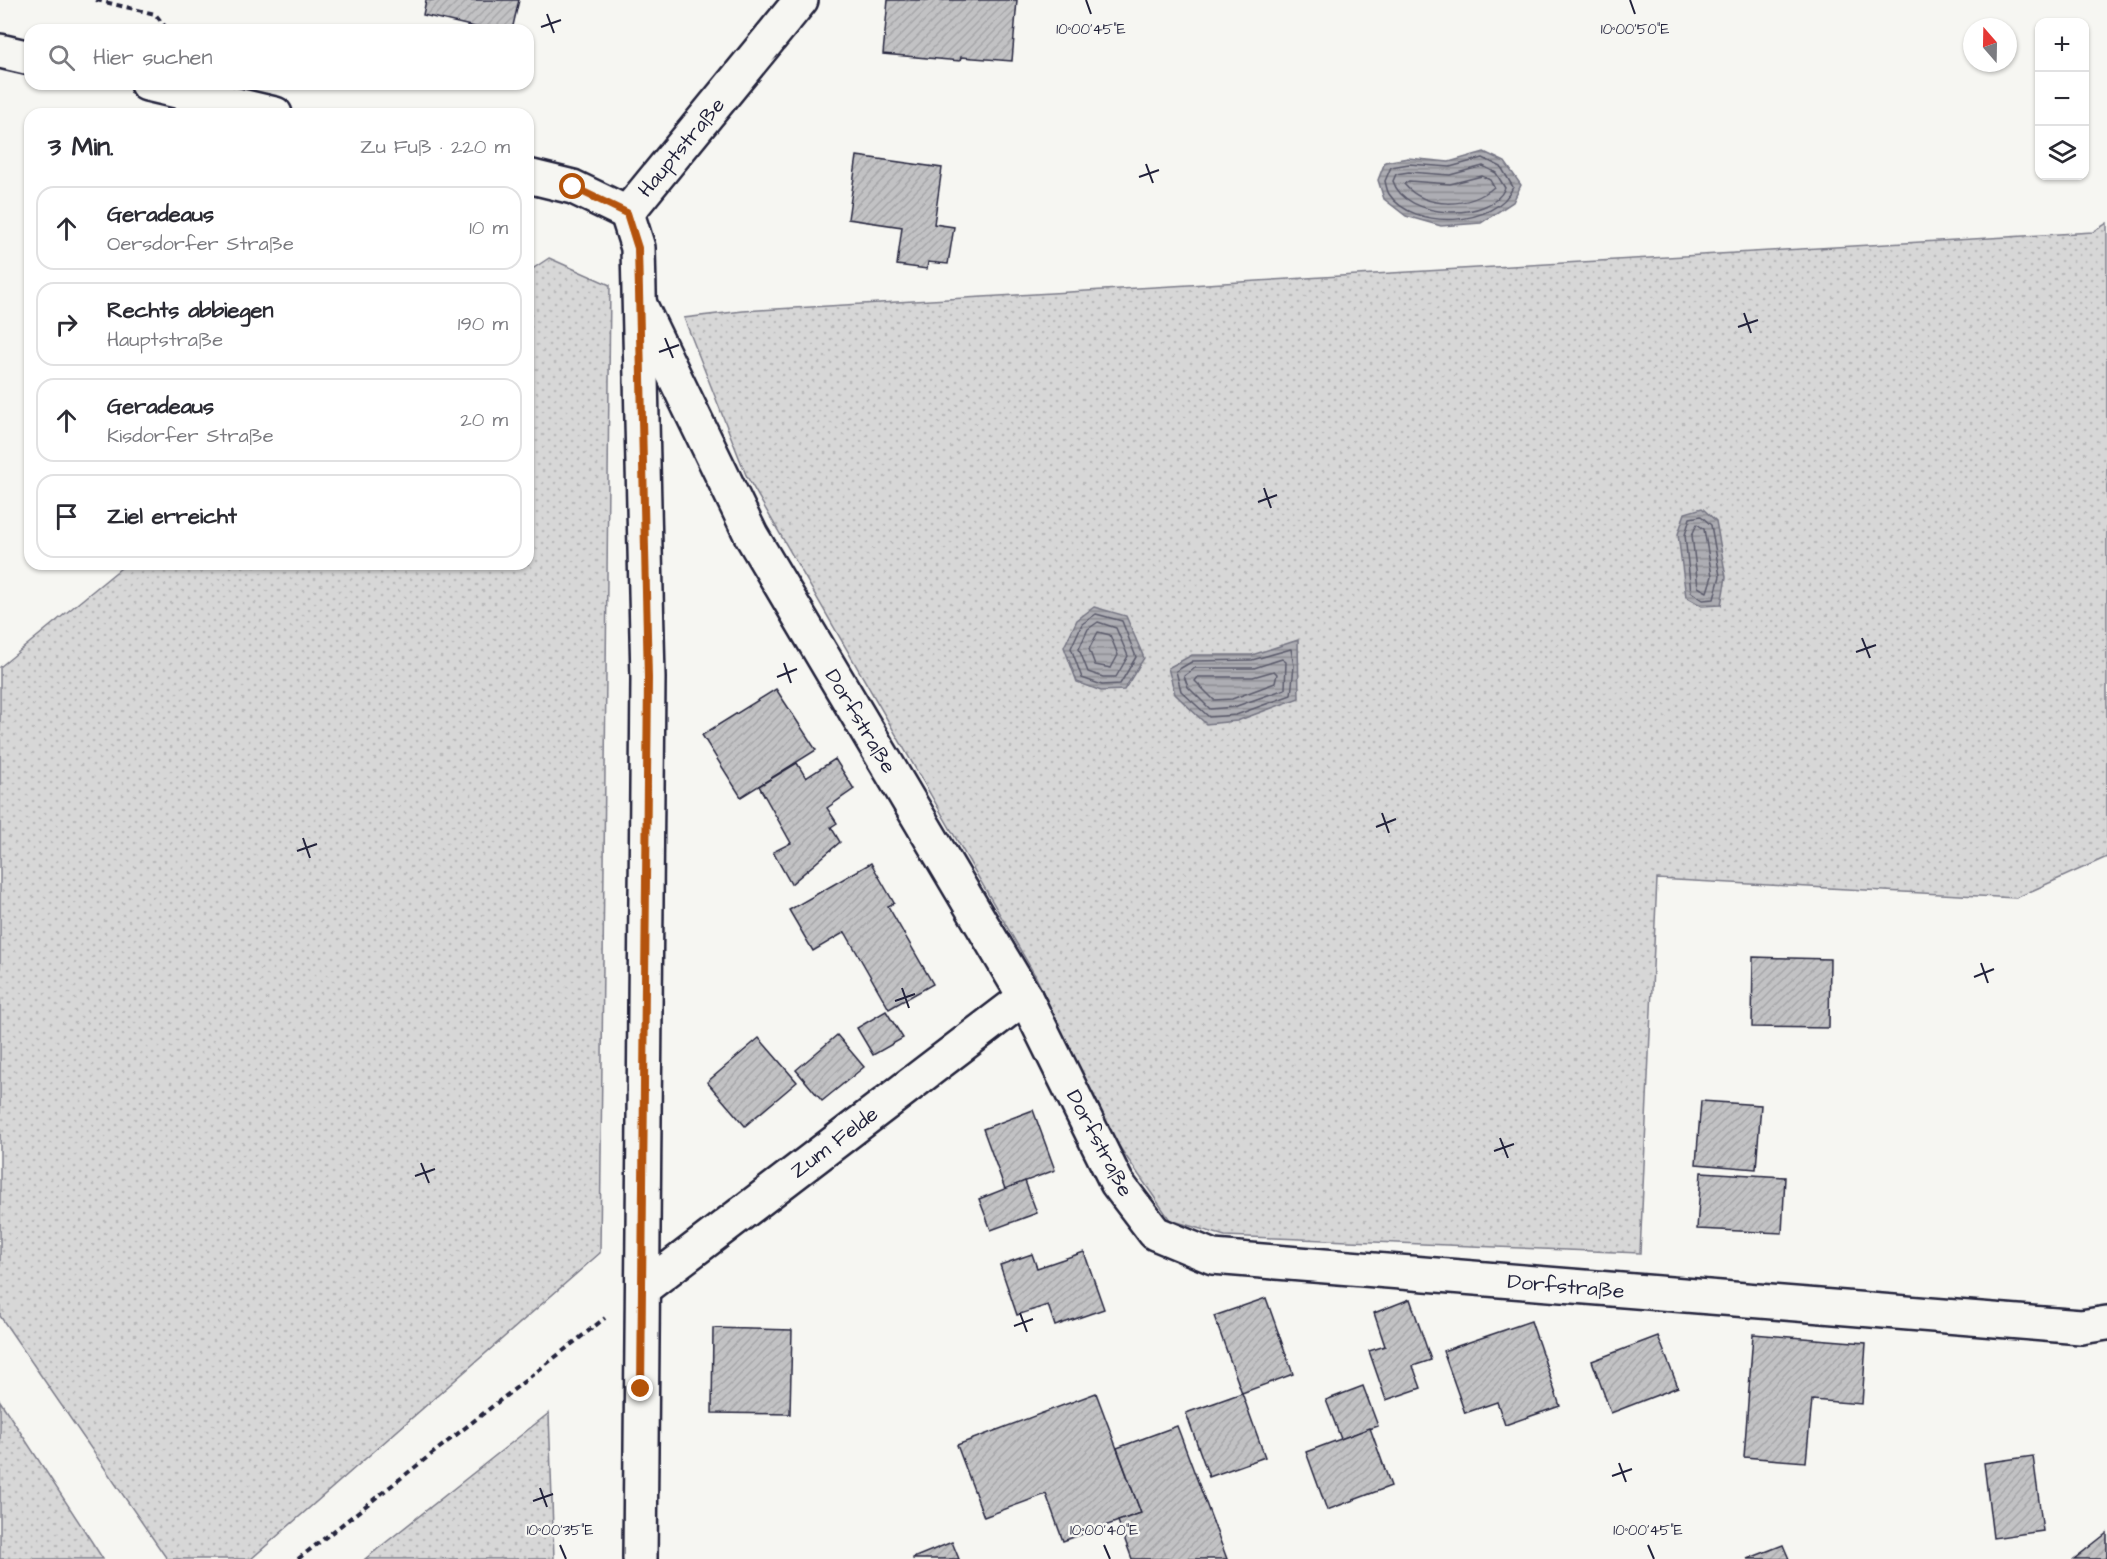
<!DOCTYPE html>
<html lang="de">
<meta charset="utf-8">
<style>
body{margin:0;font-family:"Architects Daughter",sans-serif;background:#f7f7f7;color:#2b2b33}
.controls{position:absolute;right:18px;top:18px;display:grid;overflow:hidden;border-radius:12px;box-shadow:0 2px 4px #0004}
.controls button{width:54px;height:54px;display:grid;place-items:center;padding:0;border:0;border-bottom:2px solid #e1e1e2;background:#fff;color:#2b2b33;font:30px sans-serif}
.compass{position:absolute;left:1963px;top:18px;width:54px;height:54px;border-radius:50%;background:#fff;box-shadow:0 2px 4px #0004;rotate:340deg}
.stop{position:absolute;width:18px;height:18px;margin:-14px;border:4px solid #b45309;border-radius:50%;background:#fff}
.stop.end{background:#b45309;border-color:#fff;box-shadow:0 2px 6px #0008}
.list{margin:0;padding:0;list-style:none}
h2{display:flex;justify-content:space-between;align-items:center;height:78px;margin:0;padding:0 24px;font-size:26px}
h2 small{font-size:20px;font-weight:400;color:#7c7c81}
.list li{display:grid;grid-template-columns:39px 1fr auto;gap:18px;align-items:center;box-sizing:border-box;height:84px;margin:0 12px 12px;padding:0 12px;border:2px solid #e1e1e2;border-radius:18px}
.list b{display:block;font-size:22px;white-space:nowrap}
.list p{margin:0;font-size:20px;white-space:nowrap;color:#7c7c81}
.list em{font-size:20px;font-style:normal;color:#7c7c81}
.icon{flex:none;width:33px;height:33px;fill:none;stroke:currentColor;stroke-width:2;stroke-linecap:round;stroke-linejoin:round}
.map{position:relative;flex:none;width:2107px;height:1559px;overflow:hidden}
.search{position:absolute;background:#fff;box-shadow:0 2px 4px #0004;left:24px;top:24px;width:510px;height:66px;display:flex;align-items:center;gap:15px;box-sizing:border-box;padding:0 21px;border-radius:18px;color:#7c7c81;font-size:22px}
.panel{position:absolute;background:#fff;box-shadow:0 2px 4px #0004;left:24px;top:108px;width:510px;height:462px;border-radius:18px}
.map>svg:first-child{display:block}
.grass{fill:url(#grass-dots);stroke:#7c7c89;stroke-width:1.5}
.water{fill:url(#water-rules);stroke:#757583;stroke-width:1.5}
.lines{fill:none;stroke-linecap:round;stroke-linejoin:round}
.shore{stroke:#5a5a6b;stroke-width:1.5}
.building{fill:url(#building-hatch);stroke:#22223b;stroke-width:1.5}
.street-casing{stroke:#22223b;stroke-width:38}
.secondary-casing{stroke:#22223b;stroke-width:38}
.path{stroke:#22223b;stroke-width:4;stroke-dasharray:6 4.5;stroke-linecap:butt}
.street{stroke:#f6f6f2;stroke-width:33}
.secondary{stroke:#f6f6f2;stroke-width:33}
.route{stroke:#b45309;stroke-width:8}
.ticks{fill:none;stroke:#22223b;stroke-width:2}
.labels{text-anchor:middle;stroke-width:5;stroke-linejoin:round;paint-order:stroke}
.street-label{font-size:21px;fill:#22223b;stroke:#f6f6f2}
.ticks-label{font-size:15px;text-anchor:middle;fill:#22223b;stroke:#f6f6f2;stroke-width:5;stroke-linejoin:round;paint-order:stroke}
</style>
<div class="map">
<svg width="2107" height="1559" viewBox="0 0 2107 1559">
<defs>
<pattern id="grass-dots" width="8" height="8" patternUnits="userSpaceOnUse" patternTransform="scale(1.5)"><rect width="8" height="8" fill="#d7d7d7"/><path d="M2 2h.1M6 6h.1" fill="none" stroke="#b8b8b9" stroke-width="1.8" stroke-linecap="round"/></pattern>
<pattern id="water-rules" width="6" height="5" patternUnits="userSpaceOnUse" patternTransform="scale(1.5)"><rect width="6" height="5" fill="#adadb3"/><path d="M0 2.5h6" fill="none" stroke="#8c8c93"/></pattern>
<pattern id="building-hatch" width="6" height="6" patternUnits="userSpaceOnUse" patternTransform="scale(1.5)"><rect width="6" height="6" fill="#c2c2c4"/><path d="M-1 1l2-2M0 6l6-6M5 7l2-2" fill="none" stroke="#a6a6a9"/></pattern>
</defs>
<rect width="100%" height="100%" fill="#f6f6f2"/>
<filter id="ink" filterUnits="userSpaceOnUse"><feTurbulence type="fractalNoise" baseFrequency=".0167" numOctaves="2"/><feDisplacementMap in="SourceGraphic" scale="12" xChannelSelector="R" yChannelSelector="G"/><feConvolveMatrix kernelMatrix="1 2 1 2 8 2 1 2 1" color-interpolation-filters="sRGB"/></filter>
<g filter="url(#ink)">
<!-- grass -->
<g class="grass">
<polygon points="2107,223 2107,857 2016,898 1657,879 1640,1253 1225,1236 1170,1220 1105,1126 1036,977 746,475 684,318 743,311 2093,232"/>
<polygon points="549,258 610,285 600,1253 251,1559 167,1559 0,1316 0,667 126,564 528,564 528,272"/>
<polygon points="0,1401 103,1559 0,1559"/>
<polygon points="549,1413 554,1559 365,1559"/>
</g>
<!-- water -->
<g class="water">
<polygon points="1484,152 1505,162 1521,185 1513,202 1481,223 1441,226 1406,216 1384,199 1378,180 1385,162 1408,158 1449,162"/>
<polygon points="1702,508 1716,521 1726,577 1721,605 1702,606 1686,597 1678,534 1685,513"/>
<polygon points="1094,607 1126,616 1144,658 1124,690 1101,691 1077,682 1064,647 1077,620"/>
<polygon points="1298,640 1299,698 1237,721 1206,724 1175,694 1168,668 1192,655 1252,655"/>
</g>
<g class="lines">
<!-- shore -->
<g class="shore">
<path d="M 1483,158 L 1501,167 L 1513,187 C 1497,227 1413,231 1389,194 C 1387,191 1386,185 1385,181 L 1391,167 L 1409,164 L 1450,167 Z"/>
<path d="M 1483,166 L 1496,173 L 1505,188 C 1490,223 1405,219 1393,181 L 1396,174 L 1409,172 L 1450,175 Z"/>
<path d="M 1482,176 L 1490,180 L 1494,187 C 1470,208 1426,210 1404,184 L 1409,181 L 1450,184 Z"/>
<polygon points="1701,516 1711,525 1720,576 1714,599 1703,600 1691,592 1685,535 1690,518"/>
<polygon points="1697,524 1704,529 1712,576 1707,592 1698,587 1692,535"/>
<polygon points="1096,614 1122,621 1136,657 1120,684 1102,685 1082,678 1071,648 1082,624"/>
<polygon points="1098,622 1116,628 1128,656 1116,677 1103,677 1088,672 1079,649 1088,629"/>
<polygon points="1098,632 1110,635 1118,655 1111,668 1095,665 1089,649"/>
<polygon points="1291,649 1294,666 1291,695 1236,715 1209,717 1181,691 1176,671 1193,661 1252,660"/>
<polygon points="1282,659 1286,662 1285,689 1234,707 1210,709 1188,687 1184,676 1195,668 1254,668"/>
<polygon points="1274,671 1277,674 1275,683 1232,699 1214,700 1195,681 1198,677 1253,677"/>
</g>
</g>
<!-- building -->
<g class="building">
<polygon points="426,0 519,0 512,30 488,30 423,15"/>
<polygon points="888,0 1017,0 1012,61 961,57 960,61 883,54"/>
<polygon points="857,156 942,168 934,224 954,227 948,264 928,262 927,269 897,265 902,227 848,219"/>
<polygon points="776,689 816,750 741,797 702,735"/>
<polygon points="835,759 854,789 827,808 837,823 831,827 840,842 791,884 773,852 791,843 759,786 797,763 806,778"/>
<polygon points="871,863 894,903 888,906 933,984 889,1009 845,932 813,951 789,910"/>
<polygon points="1753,957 1830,959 1829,1028 1752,1027"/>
<polygon points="886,1011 903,1038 873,1055 857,1028"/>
<polygon points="837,1035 864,1067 822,1101 796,1070"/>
<polygon points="759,1038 797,1082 745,1126 707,1082"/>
<polygon points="1701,1101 1761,1105 1756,1169 1696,1164"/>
<polygon points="1033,1110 1055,1170 1005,1189 983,1129"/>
<polygon points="1701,1172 1785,1177 1782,1233 1697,1229"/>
<polygon points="1025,1181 1037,1213 991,1230 979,1199"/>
<polygon points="1084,1252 1104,1309 1055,1326 1048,1305 1017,1315 1000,1265 1032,1254 1037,1268"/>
<polygon points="1266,1298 1293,1374 1242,1393 1214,1316"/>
<polygon points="1410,1299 1431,1360 1413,1366 1421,1388 1386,1400 1369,1351 1385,1346 1374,1313"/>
<polygon points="1531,1321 1560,1406 1505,1425 1497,1402 1465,1413 1443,1351"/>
<polygon points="713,1328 792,1330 790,1414 712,1413"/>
<polygon points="1753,1334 1866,1343 1862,1404 1812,1400 1806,1462 1744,1457"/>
<polygon points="1658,1336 1678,1387 1611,1413 1592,1361"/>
<polygon points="1363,1386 1378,1426 1341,1439 1326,1400"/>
<polygon points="1096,1393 1141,1513 1063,1541 1046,1494 984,1517 957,1445"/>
<polygon points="1242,1393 1265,1457 1209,1477 1186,1413"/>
<polygon points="1177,1426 1227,1559 1132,1559 1118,1521 1141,1513 1117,1448"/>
<polygon points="1370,1428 1391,1486 1327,1510 1306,1452"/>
<polygon points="2033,1456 2043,1531 1993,1538 1984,1463"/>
<polygon points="2107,1533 2107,1559 2074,1559"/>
<polygon points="952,1542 959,1559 913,1559 913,1558"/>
<polygon points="1783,1545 1789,1559 1747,1559"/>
</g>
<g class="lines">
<defs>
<g id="street">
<polyline points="640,305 751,535 1025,997 1117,1183 1155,1233 1213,1257 2081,1327 2107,1323"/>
<polyline points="644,1288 1025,997"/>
</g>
<g id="secondary">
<polyline points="0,51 30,58"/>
<polyline points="147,84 275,114"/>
<polyline points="528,176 573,187 627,213"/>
<polyline points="627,213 638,248 648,678 640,1559"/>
<polyline points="627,213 801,0"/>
</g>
</defs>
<!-- street casing -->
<use href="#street" class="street-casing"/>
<!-- secondary casing -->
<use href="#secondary" class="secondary-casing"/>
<!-- path -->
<g class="path">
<polyline points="96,0 155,14 168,30"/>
<polyline points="298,1559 605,1318"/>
</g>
<!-- street -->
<use href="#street" class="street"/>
<!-- secondary -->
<use href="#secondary" class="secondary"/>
</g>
</g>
<g class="lines" filter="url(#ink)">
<!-- route -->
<polyline class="route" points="573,187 627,213 638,248 648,678 641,1389"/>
</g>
<!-- ticks -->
<path class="ticks" d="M 1086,0 L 1091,14M 1630,0 L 1635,14M 547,14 L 554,33M 541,27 L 561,20M 1146,164 L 1153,183M 1139,177 L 1159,170M 1744,313 L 1751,333M 1738,327 L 1758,320M 665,338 L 673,358M 659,352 L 679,345M 1264,488 L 1271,508M 1258,502 L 1277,495M 1862,638 L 1870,658M 1856,652 L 1876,645M 784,663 L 791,683M 777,677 L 797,669M 1382,813 L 1389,833M 1376,827 L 1396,819M 303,838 L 310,858M 297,851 L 317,844M 1981,963 L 1988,983M 1974,977 L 1994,969M 902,988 L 909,1008M 895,1001 L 915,994M 1500,1138 L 1508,1158M 1494,1151 L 1514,1144M 421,1163 L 429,1183M 415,1176 L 435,1169M 1020,1313 L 1027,1332M 1014,1326 L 1033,1319M 1619,1463 L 1626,1482M 1612,1476 L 1632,1469M 540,1488 L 547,1507M 533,1501 L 553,1494M 560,1545 L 566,1559M 1104,1545 L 1110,1559M 1648,1545 L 1654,1559"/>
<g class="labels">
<!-- street labels -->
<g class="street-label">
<text transform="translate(681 147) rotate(-50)" y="7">Hauptstraße</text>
<text transform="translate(861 721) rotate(59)" y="7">Dorfstraße</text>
<text transform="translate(834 1142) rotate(-37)" y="7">Zum Felde</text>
<text transform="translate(1100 1143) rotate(62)" y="7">Dorfstraße</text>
<text transform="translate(1566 1286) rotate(5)" y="7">Dorfstraße</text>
</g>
</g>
<g class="ticks-label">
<text x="1091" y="34">10°00'45"E</text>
<text x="1635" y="34">10°00'50"E</text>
<text x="560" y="1535">10°00'35"E</text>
<text x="1104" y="1535">10°00'40"E</text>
<text x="1648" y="1535">10°00'45"E</text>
</g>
</svg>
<div class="controls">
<button>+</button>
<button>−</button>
<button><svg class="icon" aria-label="layers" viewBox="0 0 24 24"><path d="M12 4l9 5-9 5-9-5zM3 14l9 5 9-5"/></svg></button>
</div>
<svg class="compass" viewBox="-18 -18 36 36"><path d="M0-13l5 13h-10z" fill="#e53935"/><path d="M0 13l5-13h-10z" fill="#7c7c81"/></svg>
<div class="stop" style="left:573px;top:187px"></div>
<div class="stop end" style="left:641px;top:1389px"></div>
<div class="search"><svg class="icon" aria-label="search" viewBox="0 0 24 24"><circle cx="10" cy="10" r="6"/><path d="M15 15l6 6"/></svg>Hier suchen</div>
<section class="panel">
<h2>3 Min.<small>Zu Fuß · 220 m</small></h2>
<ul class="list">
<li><svg class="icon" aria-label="ahead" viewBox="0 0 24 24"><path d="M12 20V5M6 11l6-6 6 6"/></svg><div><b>Geradeaus</b><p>Oersdorfer Straße</p></div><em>10 m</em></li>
<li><svg class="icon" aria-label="right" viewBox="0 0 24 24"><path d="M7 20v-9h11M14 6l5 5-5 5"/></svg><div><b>Rechts abbiegen</b><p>Hauptstraße</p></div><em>190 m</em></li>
<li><svg class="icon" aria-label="ahead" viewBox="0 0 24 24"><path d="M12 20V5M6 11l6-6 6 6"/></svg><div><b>Geradeaus</b><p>Kisdorfer Straße</p></div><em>20 m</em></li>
<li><svg class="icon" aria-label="arrive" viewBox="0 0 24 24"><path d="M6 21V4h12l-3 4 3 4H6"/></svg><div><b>Ziel erreicht</b></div></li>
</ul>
</section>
</div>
